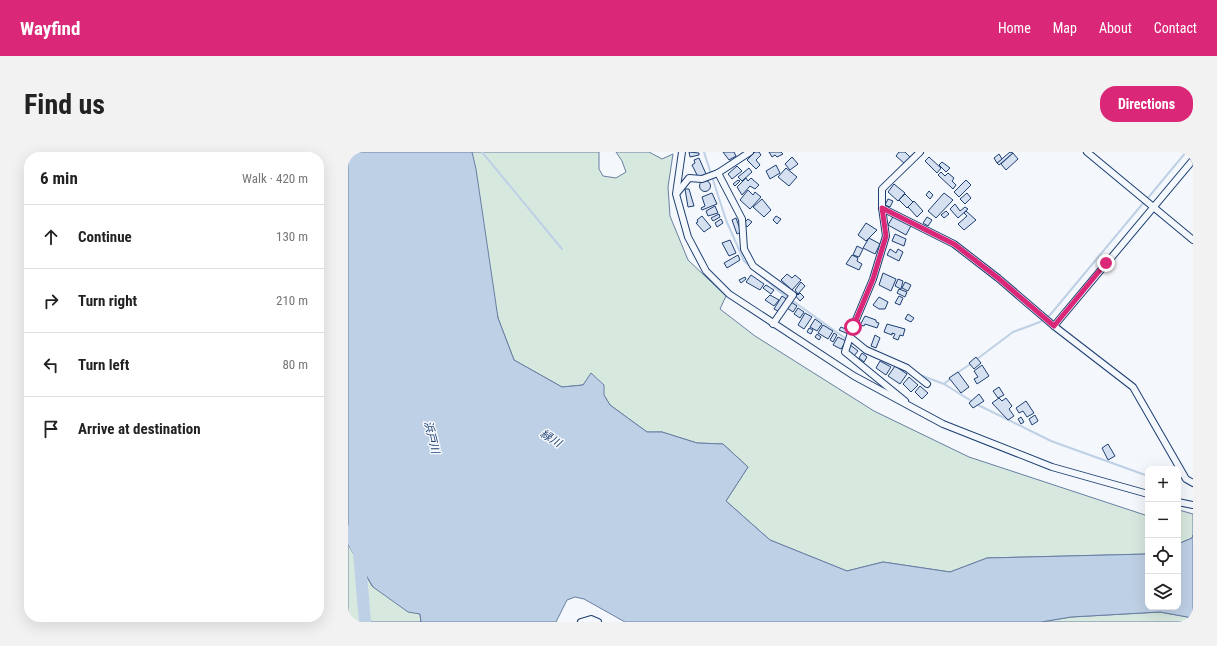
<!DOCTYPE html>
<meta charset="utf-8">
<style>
body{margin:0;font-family:"Roboto Condensed","Noto Sans JP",sans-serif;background:#f2f2f2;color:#222}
.controls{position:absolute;right:12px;bottom:12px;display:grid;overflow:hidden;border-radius:8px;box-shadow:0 4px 16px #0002}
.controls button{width:36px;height:36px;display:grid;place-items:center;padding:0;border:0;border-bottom:1px solid #e0e0e0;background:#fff;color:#222;font:20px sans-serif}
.stop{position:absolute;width:12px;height:12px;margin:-9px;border:3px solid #db2777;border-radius:50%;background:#fff}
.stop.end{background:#db2777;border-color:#fff;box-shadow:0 1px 4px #0008}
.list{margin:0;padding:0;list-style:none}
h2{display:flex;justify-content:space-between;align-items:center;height:52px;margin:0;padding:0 16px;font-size:17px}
h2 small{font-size:13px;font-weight:400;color:#767676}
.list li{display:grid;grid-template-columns:26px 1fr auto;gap:12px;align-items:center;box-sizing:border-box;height:64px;padding:0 16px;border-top:1px solid #e0e0e0}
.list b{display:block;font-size:15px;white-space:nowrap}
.list em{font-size:13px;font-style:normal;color:#767676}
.icon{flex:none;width:22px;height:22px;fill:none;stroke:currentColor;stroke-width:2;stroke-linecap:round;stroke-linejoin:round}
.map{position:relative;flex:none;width:845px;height:470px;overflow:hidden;border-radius:16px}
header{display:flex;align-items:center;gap:24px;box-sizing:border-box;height:56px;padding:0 20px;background:#db2777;color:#fff}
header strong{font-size:19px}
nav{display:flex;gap:22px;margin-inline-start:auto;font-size:14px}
.intro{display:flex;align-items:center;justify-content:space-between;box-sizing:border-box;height:96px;padding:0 24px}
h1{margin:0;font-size:28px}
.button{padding:10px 18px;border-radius:16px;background:#db2777;color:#fff;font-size:14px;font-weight:700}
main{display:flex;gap:24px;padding:0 24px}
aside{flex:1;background:#fff;border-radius:16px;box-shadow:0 4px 16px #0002}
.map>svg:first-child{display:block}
.green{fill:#d7e8df;stroke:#687fa3}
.water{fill:#bed0e5;stroke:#687fa3}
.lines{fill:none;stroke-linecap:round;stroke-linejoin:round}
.stream{stroke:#bed0e5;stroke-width:2}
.river{stroke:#bed0e5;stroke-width:12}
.building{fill:#d5e0f0;stroke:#1d3f73}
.street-casing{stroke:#1d3f73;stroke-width:8}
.street{stroke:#f4f7fb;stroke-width:6}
.route{stroke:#db2777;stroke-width:5}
.labels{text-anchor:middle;stroke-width:3;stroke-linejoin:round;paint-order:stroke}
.water-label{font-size:11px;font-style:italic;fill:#1d3f73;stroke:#f4f7fb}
</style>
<header>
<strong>Wayfind</strong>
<nav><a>Home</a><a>Map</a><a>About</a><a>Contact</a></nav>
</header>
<div class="intro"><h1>Find us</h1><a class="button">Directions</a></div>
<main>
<aside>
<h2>6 min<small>Walk · 420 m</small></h2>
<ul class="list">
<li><svg class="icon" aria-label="ahead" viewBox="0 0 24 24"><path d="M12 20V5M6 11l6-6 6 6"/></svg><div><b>Continue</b></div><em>130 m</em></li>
<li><svg class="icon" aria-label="right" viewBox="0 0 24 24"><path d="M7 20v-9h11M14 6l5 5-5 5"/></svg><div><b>Turn right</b></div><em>210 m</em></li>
<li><svg class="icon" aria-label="left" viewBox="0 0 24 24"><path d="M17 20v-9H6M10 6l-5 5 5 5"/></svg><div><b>Turn left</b></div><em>80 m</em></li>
<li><svg class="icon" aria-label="arrive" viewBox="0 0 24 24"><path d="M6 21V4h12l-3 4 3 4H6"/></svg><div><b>Arrive at destination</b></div></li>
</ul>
</aside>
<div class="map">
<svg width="845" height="470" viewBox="0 0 845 470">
<rect width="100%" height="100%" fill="#f4f7fb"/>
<!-- green -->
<g class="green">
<polygon points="116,0 251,0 251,17 255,24 268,26 278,20 274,9 268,0 301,0 314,7 325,2 320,35 322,64 340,108 378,144 372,157 407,184 526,259 621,305 800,364 800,402 639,406 602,420 535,410 499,419 422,388 378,349 400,315 375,292 349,291 314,280 299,280 262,253 243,222 235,233 214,235 166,208 150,166"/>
<polygon points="831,358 845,362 845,383 844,386 830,392"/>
<polygon points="0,392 24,434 72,462 73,470 0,470"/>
<polygon points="812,460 845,466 845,470 693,470 723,465"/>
</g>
<!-- water -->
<polygon class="water" points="0,0 124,0 128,17 150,166 166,208 214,235 235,233 243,221 256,233 256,243 262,253 299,280 314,280 349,291 375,292 400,315 378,349 422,388 499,419 535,410 602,420 639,406 800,402 800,455 830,455 830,392 844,386 845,383 845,466 812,460 723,465 693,470 277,470 236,447 227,445 219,448 208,470 73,470 72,462 60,460 25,435 0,392"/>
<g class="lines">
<!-- stream -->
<g class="stream">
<polyline points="134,0 214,97"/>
<polyline points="356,0 378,68 396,109 404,116"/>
<polyline points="799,47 838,0"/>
<polyline points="409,120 432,140 511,196"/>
<polyline points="629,207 665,180 692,170 702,163 796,50"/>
<polyline points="609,221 624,211"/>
<polyline points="572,223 596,232 625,250"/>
<polyline points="596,232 603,226"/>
<polyline points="628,252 703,289 800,324"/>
</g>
<!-- river -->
<polyline class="river" points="0,379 11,400 17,470"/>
</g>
<!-- building -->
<g class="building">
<polygon points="341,0 351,1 351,3 342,5"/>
<polygon points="375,0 386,0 388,4 381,8"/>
<polygon points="407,0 411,0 413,3 408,8 412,13 408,17 399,8"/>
<polygon points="421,0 433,0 435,2 429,5 427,3 424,5"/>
<polygon points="551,0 557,0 563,6 557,12 548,4"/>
<polygon points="662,0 665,1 651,13 649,11"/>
<polygon points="665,1 670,7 658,18 653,12"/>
<polygon points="651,2 654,7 649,11 646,6"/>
<polygon points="444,5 450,12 442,18 437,12"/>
<polygon points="581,5 593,16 589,21 577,9"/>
<polygon points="351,6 358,22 350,25 344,13 347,11 346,8"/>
<polygon points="594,10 602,16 598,20 591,13"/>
<polygon points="428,13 432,21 422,27 418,19"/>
<polygon points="389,14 394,19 384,27 380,22"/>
<polygon points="401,16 404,20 394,29 390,25"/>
<polygon points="438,16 449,25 441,34 430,25"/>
<polygon points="593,20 597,24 600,21 606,26 604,29 608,33 605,37 590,23"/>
<polygon points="398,26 400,29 403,26 411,33 407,37 402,34 394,43 389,35"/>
<polygon points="390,28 392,29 387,34 385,32"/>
<polygon points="618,28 623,33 611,45 606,40"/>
<circle cx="357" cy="34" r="5.5"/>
<polygon points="546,32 557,41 550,49 540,40"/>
<polygon points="337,37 341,37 346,54 340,55"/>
<polygon points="400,38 405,43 407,40 413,45 402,57 392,48"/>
<polygon points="581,39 585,43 582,47 578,43"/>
<polygon points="364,41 369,52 354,58 353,56 357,54 354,45"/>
<polygon points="596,41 605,48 588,66 580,59"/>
<polygon points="619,41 623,46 617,52 612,47"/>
<polygon points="557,42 565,50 559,56 551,48"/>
<polygon points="414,47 423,58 416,65 405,55"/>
<polygon points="540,47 545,49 542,55 537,53"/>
<polygon points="566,49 575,59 569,65 560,55"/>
<polygon points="607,52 612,59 617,55 620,57 610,66 602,57"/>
<polygon points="367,54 370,61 360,64 358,59"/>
<polygon points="598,59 601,62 596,66 593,63"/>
<polygon points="618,59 628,68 616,78 610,72 619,64 616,61"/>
<polygon points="371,62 372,65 365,69 363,66"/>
<polygon points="546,63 564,72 558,83 540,73"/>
<polygon points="354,64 363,75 356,80 348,71 350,70 349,68"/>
<polygon points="428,64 433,67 429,72 425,68"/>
<polygon points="579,65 584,68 580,74 575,71"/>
<polygon points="388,66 393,80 389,82 384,68"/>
<polygon points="373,67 375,71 369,75 367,71"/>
<polygon points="400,67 404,70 399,75 396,71"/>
<polygon points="518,71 529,78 518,89 510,83"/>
<polygon points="547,82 558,87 556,94 544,89"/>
<polygon points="521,86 532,92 527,102 515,96"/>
<polygon points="382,88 388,101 381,104 374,91"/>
<polygon points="509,94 515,97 511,105 505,103"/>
<polygon points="542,97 548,101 550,97 555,100 551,109 539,103"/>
<polygon points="390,103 392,108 379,116 376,111"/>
<polygon points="504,103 510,106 509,109 514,112 511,118 498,112"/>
<polygon points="535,121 548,127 543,139 531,133"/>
<polygon points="439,122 444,126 447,123 453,128 444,138 433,128"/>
<polygon points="403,123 416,132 412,138 398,130"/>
<polygon points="397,125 398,127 393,131 391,128"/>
<polygon points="550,127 555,129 553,137 547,134"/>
<polygon points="453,130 457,134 450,142 447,138"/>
<polygon points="557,130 563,133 560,139 554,136"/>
<polygon points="418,133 426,138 423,142 415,136"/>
<polygon points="551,137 559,140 557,145 549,141"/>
<polygon points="447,140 450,143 452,141 456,145 452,149 446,142"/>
<polygon points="422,143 431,148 426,154 417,148"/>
<polygon points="434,144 440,148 432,160 426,157"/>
<polygon points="551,144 555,146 552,153 547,151"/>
<polygon points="531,145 540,150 537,157 531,157 525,153"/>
<polygon points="443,150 449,154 445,160 439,156"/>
<polygon points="450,156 456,160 452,166 446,162"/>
<polygon points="457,161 464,165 456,177 450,173"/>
<polygon points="560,162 566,166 563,170 557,167"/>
<polygon points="517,164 528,168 528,170 531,171 529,176 517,172 516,174 512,173"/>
<polygon points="467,167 474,172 469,179 462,175"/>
<polygon points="539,172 557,177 555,184 552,183 550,188 545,186 547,182 544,181 544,183 536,180"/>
<polygon points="475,173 485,179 480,187 470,181"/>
<polygon points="493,175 502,179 500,182 491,178"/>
<polygon points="461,176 465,178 463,182 459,180"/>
<polygon points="486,181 489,183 485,190 482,188"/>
<polygon points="469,182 473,185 471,188 467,185"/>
<polygon points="527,183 532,186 528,196 523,194"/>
<polygon points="490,185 498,189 493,197 485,193"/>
<polygon points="501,192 510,199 506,204 500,199"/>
<polygon points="514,201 519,205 516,210 511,206"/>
<polygon points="628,205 633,211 626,217 621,211"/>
<polygon points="532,209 543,215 538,223 528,216"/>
<polygon points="634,213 641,224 629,232 626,227 630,225 626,219"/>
<polygon points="547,214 559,222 552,232 540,224"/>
<polygon points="610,220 621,235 613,241 601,226"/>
<polygon points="561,225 570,233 563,240 555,232"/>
<polygon points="572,234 580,241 574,247 567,240"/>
<polygon points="651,235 656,243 650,246 645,239"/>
<polygon points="631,242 636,249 625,256 621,251"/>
<polygon points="651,246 654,249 658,246 664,254 661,257 666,264 660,268 644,251"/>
<polygon points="678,249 686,261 679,265 675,259 671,261 668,256"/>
<polygon points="687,263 690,269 684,273 681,267"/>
<polygon points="673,265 676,270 673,272 670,267"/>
<polygon points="760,292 767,304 760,308 754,296"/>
</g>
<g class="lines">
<defs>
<g id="street">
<polyline points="334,0 328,42 340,85 358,119 381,142 506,224 595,272 704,315 800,342"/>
<polyline points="739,0 845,88"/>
<polyline points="370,21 394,67 396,97 405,114 445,143 425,172"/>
<polyline points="329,41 341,26 354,27 370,21 402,0"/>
<polyline points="534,56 606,92 650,126 706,174 785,235 838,327 845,331"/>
<polyline points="706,174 845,8"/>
<polyline points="502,185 518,198 559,216 579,232"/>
<polyline points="557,249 497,200 505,175 525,127 538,84 534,56 534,37 572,0"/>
<polyline points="830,350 845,353"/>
<polyline points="233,470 243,467 250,470"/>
</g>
</defs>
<!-- street casing -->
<use href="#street" class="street-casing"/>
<!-- street -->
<use href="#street" class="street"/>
</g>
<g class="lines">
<!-- route -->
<polyline class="route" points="505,175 525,127 538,84 534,56 606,92 650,126 706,174 758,111"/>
</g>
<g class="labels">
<!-- water labels -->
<g class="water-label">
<text transform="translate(84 285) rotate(76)" y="4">浜戸川</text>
<text transform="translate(203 286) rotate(32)" y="4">緑川</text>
</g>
</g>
</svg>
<div class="controls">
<button>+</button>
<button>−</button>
<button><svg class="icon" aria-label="locate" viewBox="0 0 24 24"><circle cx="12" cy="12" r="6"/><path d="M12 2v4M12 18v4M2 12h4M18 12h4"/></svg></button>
<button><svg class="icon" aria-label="layers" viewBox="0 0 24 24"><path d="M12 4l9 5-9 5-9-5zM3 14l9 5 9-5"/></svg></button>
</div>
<div class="stop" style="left:505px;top:175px"></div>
<div class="stop end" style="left:758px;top:111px"></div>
</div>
</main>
